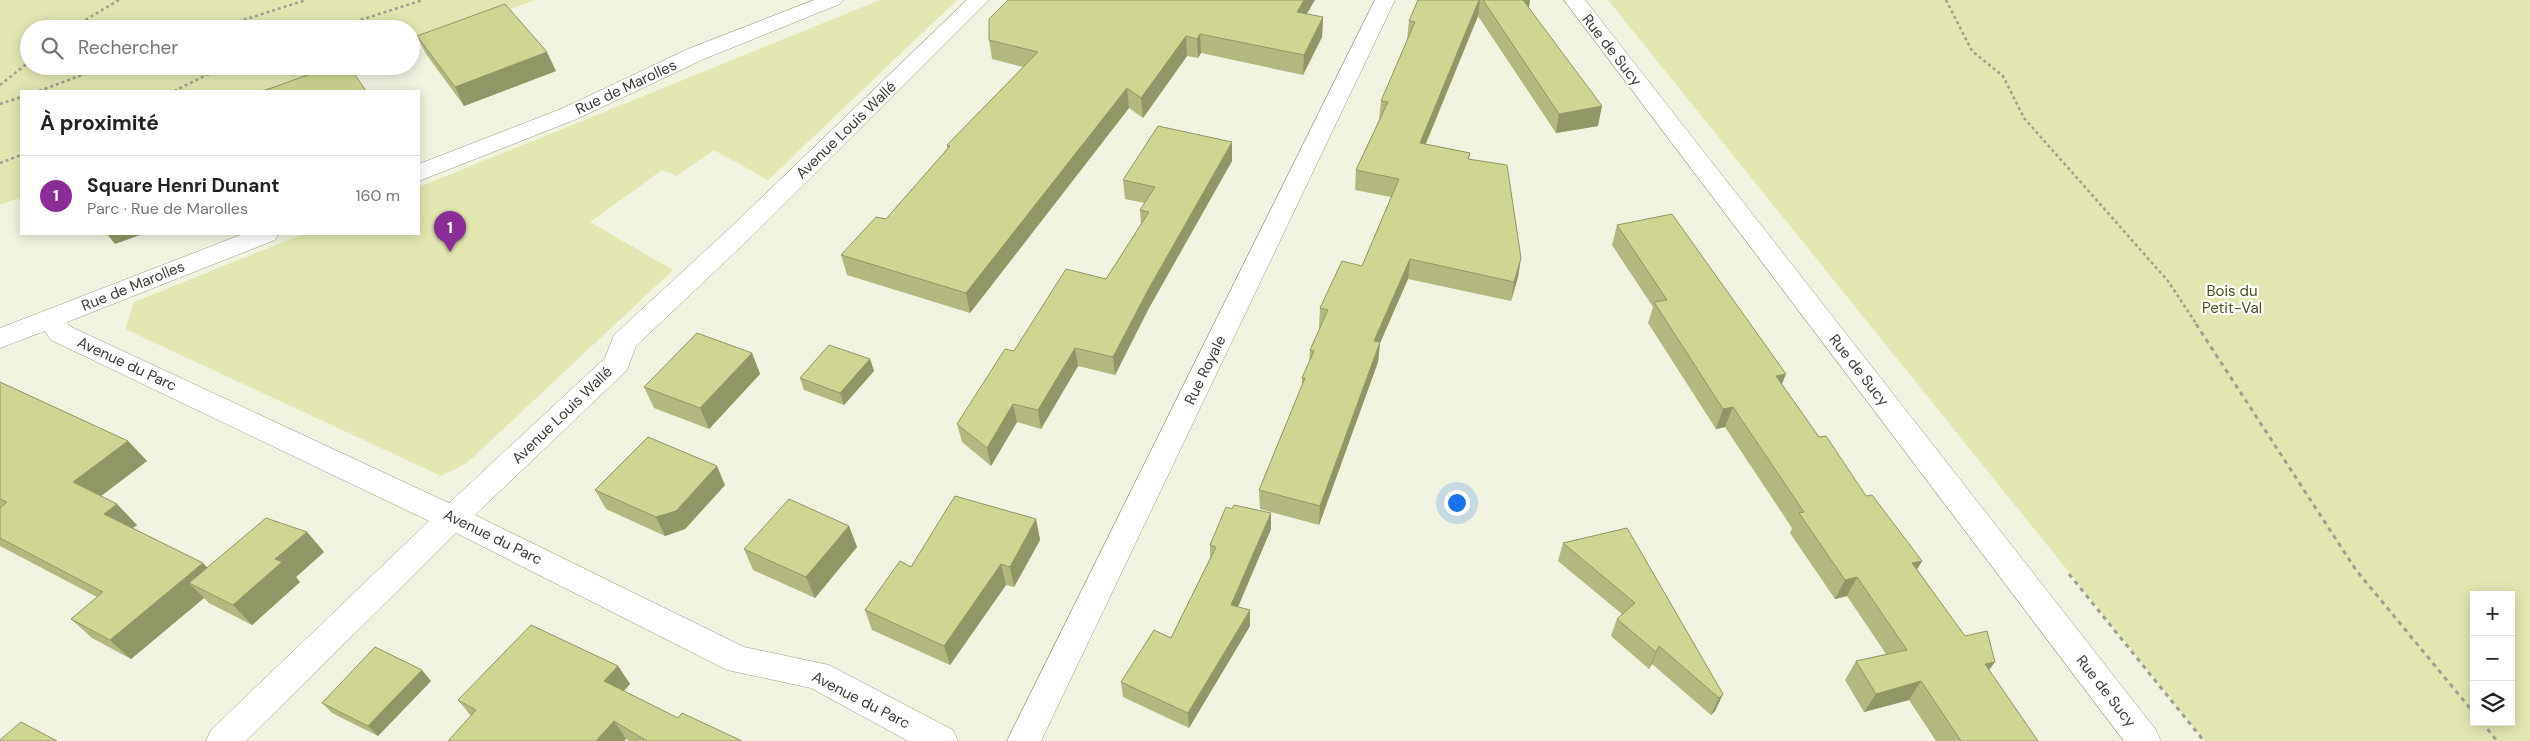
<!DOCTYPE html>
<html lang="fr">
<meta charset="utf-8">
<style>
body{margin:0;font-family:"DM Sans",sans-serif;background:#f6f6f6;color:#222}
.controls{position:absolute;right:15px;bottom:15px;display:grid;overflow:hidden;border-radius:0px;box-shadow:0 2px 12px #0003}
.controls button{width:45px;height:45px;display:grid;place-items:center;padding:0;border:0;border-bottom:1px solid #e0e0e0;background:#fff;color:#222;font:25px sans-serif}
.you{position:absolute;left:1456px;top:502px;width:18px;height:18px;margin:-12px;border:4px solid #fff;border-radius:50%;background:#1a73e8;box-shadow:0 0 0 8px #1a73e833}
.badge{display:grid;place-items:center;width:32px;height:32px;border-radius:50%;background:#8b2d97;color:#fff;font-size:16px;font-weight:700}
.pin{position:absolute;translate:-50% -41px;filter:drop-shadow(0 1px 2px #0008)}
.pin::after{content:'';position:absolute;top:26px;width:18px;height:15px;background:inherit;clip-path:polygon(0 0,100% 0,50% 100%)}
.list{margin:0;padding:0;list-style:none}
h2{display:flex;justify-content:space-between;align-items:center;height:65px;margin:0;padding:0 20px;font-size:21px}
h2 small{font-size:16px;font-weight:400;color:#767676}
.list li{display:grid;grid-template-columns:32px 1fr auto;gap:15px;align-items:center;box-sizing:border-box;height:80px;padding:0 20px;border-top:1px solid #e0e0e0}
.list b{display:block;font-size:19px;white-space:nowrap}
.list p{margin:0;font-size:16px;white-space:nowrap;color:#767676}
.list em{font-size:16px;font-style:normal;color:#767676}
.icon{flex:none;width:28px;height:28px;fill:none;stroke:currentColor;stroke-width:2;stroke-linecap:round;stroke-linejoin:round}
.map{position:relative;flex:none;width:2530px;height:741px;overflow:hidden}
.search{position:absolute;background:#fff;box-shadow:0 2px 12px #0003;left:20px;top:20px;width:400px;height:55px;display:flex;align-items:center;gap:12px;box-sizing:border-box;padding:0 18px;border-radius:28px;color:#767676;font-size:19px}
.panel{position:absolute;background:#fff;box-shadow:0 2px 12px #0003;left:20px;top:90px;width:400px;height:145px;border-radius:0px}
.map>svg:first-child{display:block}
.green{fill:#e2e7b1;fill-rule:evenodd}
.lines{fill:none;stroke-linecap:round;stroke-linejoin:round}
.street-casing{stroke:#979987;stroke-width:1}
.secondary-casing{stroke:#979987;stroke-width:1}
.path-far1{stroke:#9ea092;stroke-width:2.5;stroke-dasharray:3 3;stroke-linecap:butt}
.path{stroke:#9ea092;stroke-width:3;stroke-dasharray:4.5 4.5;stroke-linecap:butt}
.street{fill:#fff;fill-rule:evenodd}
.secondary{fill:#fff;fill-rule:evenodd}
.wall{fill:#b2b87e}
.shaded-wall{fill:#919666}
.building{fill:#cfd692;stroke:#919666}
.labels{text-anchor:middle;stroke-width:4.5;stroke-linejoin:round;paint-order:stroke}
.street-label{font-size:15px;fill:#393a32;stroke:#fff}
.park-label{font-size:15px;fill:#4b4f1d;stroke:#fff}
</style>
<div class="map">
<svg width="2530" height="741" viewBox="0 0 2530 741">
<rect width="100%" height="100%" fill="#f0f3e0"/>
<!-- green -->
<g class="green">
<polygon points="0,0 535,0 411,45 411,29 29,29 29,66 352,66 311,91 21,91 21,197 0,205"/>
<polygon points="880,0 957,0 768,180 714,150 677,176 662,170 590,222 673,270 467,463 441,476 125,329 134,302 303,234 419,234 419,187"/>
<path d="M 1608,0 L 2530,0 L 2530,741 L 2205,741 ZM 2474,595 L 2511,595 L 2511,722 L 2474,722 Z"/>
</g>
<g class="lines">
<defs>
<g id="street">
<polygon points="814,0 843,0 840,4 704,59 577,119 419,181 419,164 561,109 688,49"/>
<polygon points="967,0 989,0 750,238 636,346 627,370 475,515 744,647 829,665 953,730 958,741 908,741 811,688 727,670 456,533 246,741 206,741 211,730 429,521 51,340 45,331 0,348 0,328 243,234 278,234 275,240 67,322 69,326 449,503 605,358 614,335 732,226"/>
<polygon points="1375,0 1395,0 1041,741 1007,741"/>
</g>
<polygon id="secondary" points="1564,0 1585,0 2156,730 2161,741 2124,741"/>
</defs>
<!-- street casing -->
<use href="#street" class="street-casing"/>
<!-- secondary casing -->
<use href="#secondary" class="secondary-casing"/>
<!-- path-far1 -->
<g class="path-far1">
<polyline points="1946,0 1972,51 2003,76 2024,118 2168,281 2197,325"/>
<polyline points="70,29 119,0"/>
<polyline points="215,29 306,0"/>
<polyline points="332,29 423,0"/>
<polyline points="0,85 29,62"/>
<polyline points="39,91 106,66"/>
<polyline points="174,91 225,66"/>
<polyline points="0,104 21,97"/>
<polyline points="0,163 21,155"/>
</g>
<!-- path -->
<g class="path">
<polyline points="2196,324 2356,570 2474,713"/>
<polyline points="2069,574 2204,741"/>
<polyline points="2482,722 2497,741"/>
</g>
<!-- street -->
<use href="#street" class="street"/>
<!-- secondary -->
<use href="#secondary" class="secondary"/>
</g>
<!-- wall -->
<g class="wall">
<polygon points="1418,0 1530,0 1529,7 1598,126 1556,133 1478,16 1426,144 1470,153 1469,159 1521,258 1518,277 1511,301 1408,279 1380,343 1378,362 1319,525 1260,509 1259,490 1302,385 1302,378 1309,362 1310,350 1320,328 1319,327 1320,308 1362,266 1391,197 1355,190 1356,170 1379,120 1381,101 1407,40 1409,21"/>
<polygon points="1306,14 1323,17 1322,37 1303,75 1201,53 1198,58 1187,56 1143,118 1129,108 970,313 847,275 841,255 886,219 947,149 947,145 1023,67 992,59 989,40"/>
<polygon points="417,36 556,71 464,106 426,54"/>
<polygon points="1232,161 1149,308 1115,375 1078,366 1041,429 1017,422 991,466 962,442 957,424 1014,351 1106,279 1141,224 1140,210 1145,203 1125,199 1123,180"/>
<polygon points="1617,225 1782,384 1819,437 1866,496 1922,561 1917,569 1989,670 2038,741 1936,741 1909,700 1864,712 1845,680 1856,661 1886,654 1847,596 1835,599 1790,533 1792,528 1725,427 1716,429 1648,323 1653,307 1612,245"/>
<polygon points="752,353 760,374 709,429 654,408 644,387"/>
<polygon points="870,359 874,371 844,405 804,390 800,378"/>
<polygon points="0,382 128,441 147,461 101,496 137,525 133,528 207,568 307,532 324,552 296,577 300,582 252,625 209,603 204,598 131,659 92,638 71,619 97,597 0,546 0,508 1,507 0,507"/>
<polygon points="725,485 685,529 665,536 606,509 595,490"/>
<polygon points="1232,509 1271,513 1271,529 1238,607 1250,626 1189,728 1123,697 1121,682 1171,638 1210,558 1210,545"/>
<polygon points="1036,519 1040,540 1014,587 1006,585 950,665 872,630 865,610 911,567"/>
<polygon points="849,526 857,547 815,598 753,570 744,549"/>
<polygon points="1627,528 1723,694 1715,711 1711,715 1652,664 1649,669 1611,636 1617,619 1622,614 1558,561 1563,543"/>
<polygon points="618,666 630,684 624,691 678,718 742,741 629,741 626,739 624,741 448,741 471,716 458,700"/>
<polygon points="431,681 378,736 332,713 322,703"/>
</g>
<!-- shaded-wall -->
<g class="shaded-wall">
<polygon points="1304,0 1315,0 1296,32 1297,12"/>
<polygon points="1479,0 1480,0 1478,16 1418,162 1420,143"/>
<polygon points="1518,0 1530,0 1528,11"/>
<polygon points="1323,17 1322,37 1303,75 1304,55"/>
<polygon points="1200,34 1201,53 1198,58 1197,39"/>
<polygon points="1186,36 1187,56 1143,118 1141,98"/>
<polygon points="547,52 556,71 464,106 455,87"/>
<polygon points="1127,88 1129,108 970,313 966,293"/>
<polygon points="1602,106 1598,126 1556,133 1559,114"/>
<polygon points="1232,142 1232,161 1149,308 1115,375 1113,357 1148,290"/>
<polygon points="107,234 143,234 115,244"/>
<polygon points="1521,258 1518,277 1511,301 1514,282"/>
<polygon points="1410,259 1408,279 1380,343 1378,362 1319,525 1320,506 1374,341"/>
<polygon points="1075,348 1078,366 1041,429 1038,410"/>
<polygon points="752,353 760,374 709,429 700,408"/>
<polygon points="870,359 874,371 844,405 840,393"/>
<polygon points="1786,374 1778,394 1776,376"/>
<polygon points="1013,404 1017,422 991,466 987,448"/>
<polygon points="1733,407 1725,427 1716,429 1723,409"/>
<polygon points="128,441 147,461 93,502 73,482"/>
<polygon points="717,466 725,485 685,529 665,536 656,517"/>
<polygon points="117,504 137,525 124,534 104,514"/>
<polygon points="1271,513 1271,529 1232,621 1231,605"/>
<polygon points="1036,519 1040,540 1014,587 1010,567"/>
<polygon points="849,526 857,547 815,598 806,577"/>
<polygon points="307,532 324,552 296,577 300,582 252,625 233,605 275,559"/>
<polygon points="1922,561 1910,581 1912,563"/>
<polygon points="203,563 222,583 189,583 204,598 131,659 110,640"/>
<polygon points="1001,564 1006,585 950,665 944,646"/>
<polygon points="1857,577 1847,596 1835,599 1845,580"/>
<polygon points="1250,610 1250,626 1189,728 1188,713"/>
<polygon points="1659,646 1652,664 1649,669 1656,652"/>
<polygon points="1995,662 1981,681 1985,664"/>
<polygon points="618,666 630,684 616,699 604,681"/>
<polygon points="422,670 431,681 378,736 368,726"/>
<polygon points="1921,681 1909,700 1864,712 1876,694"/>
<polygon points="1723,694 1715,711 1711,715 1719,698"/>
<polygon points="614,721 626,739 624,741 596,741"/>
</g>
<!-- building -->
<g class="building">
<polygon points="1008,0 1304,0 1297,12 1323,17 1304,55 1200,34 1197,39 1186,36 1141,98 1127,88 966,293 841,255 876,217 886,219 950,146 947,145 1038,52 989,40 989,19"/>
<polygon points="1418,0 1479,0 1420,143 1470,153 1468,159 1507,165 1521,258 1514,282 1410,259 1374,341 1380,342 1320,506 1259,490 1305,378 1302,378 1314,351 1310,350 1328,310 1320,308 1342,261 1362,266 1399,179 1356,170 1388,102 1381,101 1415,22 1409,21"/>
<polygon points="1483,0 1523,0 1602,106 1559,114"/>
<polygon points="505,4 547,52 455,87 417,36"/>
<polygon points="333,66 349,66 366,91 263,91"/>
<polygon points="1158,126 1232,142 1148,290 1113,357 1075,348 1038,410 1013,404 987,448 957,424 1005,349 1014,351 1066,269 1106,279 1149,212 1140,210 1155,187 1123,180"/>
<polygon points="1672,214 1786,374 1776,376 1819,437 1826,436 1866,496 1872,495 1922,561 1912,563 1965,636 1987,631 1995,662 1985,664 2038,741 1961,741 1921,681 1876,694 1856,661 1907,650 1857,577 1845,580 1799,513 1804,512 1733,407 1723,409 1654,302 1667,300 1617,225"/>
<polygon points="697,333 752,353 700,408 644,387"/>
<polygon points="829,345 870,359 840,393 800,378"/>
<polygon points="0,382 128,441 73,482 117,504 104,514 203,563 110,640 71,619 103,592 0,538 0,508 7,502 0,499"/>
<polygon points="648,437 717,466 676,511 656,517 595,490"/>
<polygon points="955,496 1036,519 1010,567 1001,564 944,646 865,610 900,561 911,567"/>
<polygon points="789,499 849,526 806,577 744,549"/>
<polygon points="1234,505 1271,513 1231,605 1250,610 1188,713 1121,682 1154,630 1171,638 1216,547 1210,545 1226,507 1232,509"/>
<polygon points="266,518 307,532 275,559 282,562 233,605 189,583"/>
<polygon points="1627,528 1723,694 1719,698 1659,646 1656,652 1617,619 1635,603 1563,543"/>
<polygon points="531,625 618,666 604,681 678,718 682,713 742,741 647,741 614,721 596,741 448,741 476,710 458,700"/>
<polygon points="375,647 422,670 368,726 322,703"/>
<polygon points="21,722 57,741 0,741 0,740"/>
</g>
<g class="labels">
<!-- street labels -->
<g class="street-label">
<text transform="translate(1612 50) rotate(52)" y="5">Rue de Sucy</text>
<text transform="translate(626 87) rotate(-25)" y="5">Rue de Marolles</text>
<text transform="translate(846 130) rotate(-44)" y="5">Avenue Louis Wallé</text>
<text transform="translate(133 286) rotate(-22)" y="5">Rue de Marolles</text>
<text transform="translate(127 364) rotate(25)" y="5">Avenue du Parc</text>
<text transform="translate(1205 370) rotate(-64)" y="5">Rue Royale</text>
<text transform="translate(1859 370) rotate(52)" y="5">Rue de Sucy</text>
<text transform="translate(562 415) rotate(-44)" y="5">Avenue Louis Wallé</text>
<text transform="translate(493 537) rotate(26)" y="5">Avenue du Parc</text>
<text transform="translate(2106 691) rotate(52)" y="5">Rue de Sucy</text>
<text transform="translate(861 700) rotate(27)" y="5">Avenue du Parc</text>
</g>
<!-- park labels -->
<g class="park-label">
<text x="2232" y="296">Bois du<tspan x="2232" dy="17">Petit-Val</tspan></text>
</g>
</g>
</svg>
<div class="controls">
<button>+</button>
<button>−</button>
<button><svg class="icon" aria-label="layers" viewBox="0 0 24 24"><path d="M12 4l9 5-9 5-9-5zM3 14l9 5 9-5"/></svg></button>
</div>
<div class="you"></div>
<div class="pin badge" style="left:450px;top:252px">1</div>
<div class="search"><svg class="icon" aria-label="search" viewBox="0 0 24 24"><circle cx="10" cy="10" r="6"/><path d="M15 15l6 6"/></svg>Rechercher</div>
<section class="panel">
<h2>À proximité<small></small></h2>
<ul class="list">
<li><span class="badge">1</span><div><b>Square Henri Dunant</b><p>Parc · Rue de Marolles</p></div><em>160 m</em></li>
</ul>
</section>
</div>
